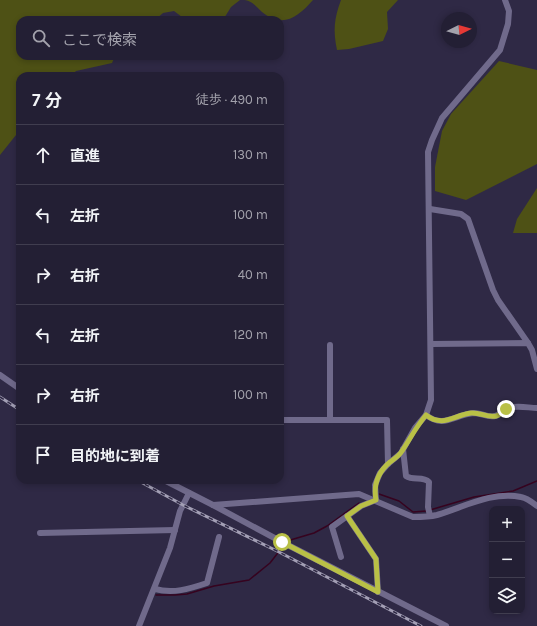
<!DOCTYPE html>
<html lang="ja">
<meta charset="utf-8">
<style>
body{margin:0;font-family:Karla,"Noto Sans JP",sans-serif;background:#2f2c40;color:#f1f3f6}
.controls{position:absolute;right:12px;bottom:12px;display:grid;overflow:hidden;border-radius:8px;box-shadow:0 2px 6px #0003}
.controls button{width:36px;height:36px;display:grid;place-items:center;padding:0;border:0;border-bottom:1px solid #403d4f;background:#231f34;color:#f1f3f6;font:20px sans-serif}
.compass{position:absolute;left:441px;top:12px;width:36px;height:36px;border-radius:50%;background:#231f34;box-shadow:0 2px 6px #0003;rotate:85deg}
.stop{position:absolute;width:12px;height:12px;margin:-9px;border:3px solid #b9c046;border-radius:50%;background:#fff}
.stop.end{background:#b9c046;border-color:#fff;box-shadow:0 1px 4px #0008}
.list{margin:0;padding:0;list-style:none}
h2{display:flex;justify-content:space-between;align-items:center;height:52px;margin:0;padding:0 16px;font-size:17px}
h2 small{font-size:13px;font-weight:400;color:#a3a2ac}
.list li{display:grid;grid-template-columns:26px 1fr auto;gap:12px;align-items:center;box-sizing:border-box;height:60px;padding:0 16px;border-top:1px solid #403d4f}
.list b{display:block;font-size:15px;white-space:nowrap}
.list em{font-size:13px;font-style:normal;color:#a3a2ac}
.icon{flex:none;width:22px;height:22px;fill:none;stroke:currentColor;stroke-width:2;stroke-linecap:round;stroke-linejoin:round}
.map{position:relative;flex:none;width:537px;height:626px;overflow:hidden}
.search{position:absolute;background:#231f34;box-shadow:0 2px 6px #0003;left:16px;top:16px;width:268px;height:44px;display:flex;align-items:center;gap:10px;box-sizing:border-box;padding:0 14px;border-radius:12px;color:#a3a2ac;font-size:15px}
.panel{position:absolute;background:#231f34;box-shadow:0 2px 6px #0003;left:16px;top:72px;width:268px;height:412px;border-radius:12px}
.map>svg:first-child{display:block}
.green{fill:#4e5115}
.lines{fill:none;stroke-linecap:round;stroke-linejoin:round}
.stream{stroke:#36031f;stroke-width:1.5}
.minor{stroke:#706a8b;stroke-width:6}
.rail-casing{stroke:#a39fb5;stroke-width:3}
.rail{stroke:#2f2945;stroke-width:1.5;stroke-dasharray:4.5;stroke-linecap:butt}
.route{stroke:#b9c046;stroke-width:5}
</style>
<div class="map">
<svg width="537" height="626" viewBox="0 0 537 626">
<rect width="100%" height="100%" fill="#2f2945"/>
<!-- green -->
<g class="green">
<polygon points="0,0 240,0 231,7 223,20 186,20 174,11 163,13 155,20 20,20 20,56 115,56 112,63 76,71 71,76 20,76 20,130 0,155"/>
<path d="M 244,0 L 313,0 C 298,17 283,29 262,12 C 255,6 253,1 244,0 Z"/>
<path d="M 341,0 L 398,0 L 387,12 L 388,29 L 383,41 L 349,49 L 337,50 C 333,30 334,19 341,0 Z"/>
<polygon points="499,61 537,70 537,164 466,200 435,191 435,167 442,131 451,114"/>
<polygon points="537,188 537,233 513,233 517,219"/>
</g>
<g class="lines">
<!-- stream -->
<g class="stream">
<polyline points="379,494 399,501 413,512 426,511"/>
<polyline points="430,510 474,497 513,491 537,481"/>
<polyline points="286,542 287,541 314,533 327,526 359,503"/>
<polyline points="156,595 175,595 187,594 214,586 249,580 270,563 284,545"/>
</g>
<!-- minor -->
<g class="minor">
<polyline points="430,209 461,214 468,219 493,290 498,300 528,343"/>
<polyline points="431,344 528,343 532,350 537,369"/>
<polyline points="330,345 330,420"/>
<polyline points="0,375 20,389"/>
<path d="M 426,415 C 444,429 455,414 474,413 C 481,413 488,418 495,416 C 500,415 504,410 509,408 C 517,405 529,408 537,408"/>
<polyline points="280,420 387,420 388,464"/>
<path d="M 403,449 L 406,476 C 413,481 423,476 429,482 L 428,507 L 430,516"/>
<polyline points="164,480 211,504 282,542 446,626"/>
<polyline points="376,500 375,485 380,473 388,464 401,453 415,428 426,415 431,400 428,152 432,140 442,118 500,50 508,24 509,11 505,0"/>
<path d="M 213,505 L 359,494 L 413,517 C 421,517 429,517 437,515 C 464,507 492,491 521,497 C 527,498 532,502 537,506"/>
<polyline points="347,516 376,559 378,592"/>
<polyline points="40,533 175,530"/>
<polyline points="341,557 332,527 361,506 376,500"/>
<path d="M 155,589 C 173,594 189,589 207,583 L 219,537"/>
<polyline points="139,626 170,548 180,511 189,493"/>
</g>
<defs>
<g id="rail">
<polyline points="0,397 20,410"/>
<polyline points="137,480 183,505 277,551 421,626"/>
</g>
</defs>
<!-- rail casing -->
<use href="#rail" class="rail-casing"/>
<!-- rail -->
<use href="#rail" class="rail"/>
</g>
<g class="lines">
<!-- route -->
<path class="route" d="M 282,542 L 378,592 L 376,559 L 347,516 L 361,506 L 376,500 C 373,484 378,472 390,462 C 394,459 399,456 402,451 C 410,439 416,427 426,415 C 443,428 454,415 471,413 C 480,412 487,418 496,416 C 500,415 503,412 506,409"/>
</g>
</svg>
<div class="controls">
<button>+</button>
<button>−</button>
<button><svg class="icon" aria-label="layers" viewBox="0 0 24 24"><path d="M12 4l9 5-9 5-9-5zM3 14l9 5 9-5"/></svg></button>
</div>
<svg class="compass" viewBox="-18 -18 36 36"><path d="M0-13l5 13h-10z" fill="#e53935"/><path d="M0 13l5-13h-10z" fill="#a3a2ac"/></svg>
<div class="stop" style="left:282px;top:542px"></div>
<div class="stop end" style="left:506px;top:409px"></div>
<div class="search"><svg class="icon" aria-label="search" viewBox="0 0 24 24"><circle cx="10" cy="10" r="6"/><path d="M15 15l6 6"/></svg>ここで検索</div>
<section class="panel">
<h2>7 分<small>徒歩 · 490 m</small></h2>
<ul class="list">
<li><svg class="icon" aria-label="ahead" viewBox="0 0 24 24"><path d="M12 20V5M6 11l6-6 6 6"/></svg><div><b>直進</b></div><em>130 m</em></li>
<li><svg class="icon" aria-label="left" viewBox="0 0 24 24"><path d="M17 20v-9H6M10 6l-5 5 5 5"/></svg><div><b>左折</b></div><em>100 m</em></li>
<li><svg class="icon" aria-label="right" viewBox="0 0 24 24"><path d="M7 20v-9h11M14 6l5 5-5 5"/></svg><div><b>右折</b></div><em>40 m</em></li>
<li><svg class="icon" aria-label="left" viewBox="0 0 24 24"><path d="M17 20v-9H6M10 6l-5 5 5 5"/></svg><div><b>左折</b></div><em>120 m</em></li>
<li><svg class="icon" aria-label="right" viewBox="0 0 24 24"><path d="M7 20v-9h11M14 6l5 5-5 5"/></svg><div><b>右折</b></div><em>100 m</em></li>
<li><svg class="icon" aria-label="arrive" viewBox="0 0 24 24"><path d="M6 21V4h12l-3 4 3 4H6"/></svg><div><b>目的地に到着</b></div></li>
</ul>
</section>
</div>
